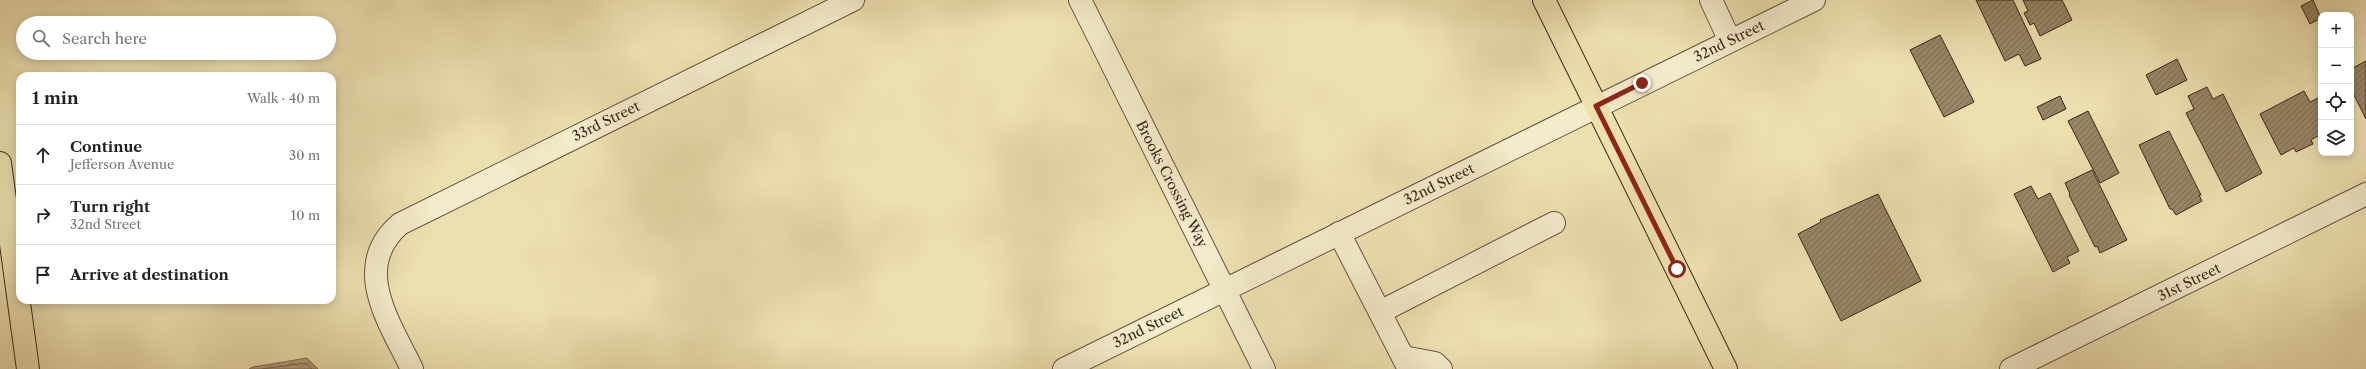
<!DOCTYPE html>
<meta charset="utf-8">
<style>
body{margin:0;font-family:"Libre Caslon Text",serif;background:#f2f2f2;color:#222}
.controls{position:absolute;right:12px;top:12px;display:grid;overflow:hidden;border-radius:8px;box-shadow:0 2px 10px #0003}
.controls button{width:36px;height:36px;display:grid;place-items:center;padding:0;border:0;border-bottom:1px solid #e0e0e0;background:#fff;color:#222;font:20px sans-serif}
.stop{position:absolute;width:12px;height:12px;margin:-9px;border:3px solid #8f2418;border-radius:50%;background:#fff}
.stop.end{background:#8f2418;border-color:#fff;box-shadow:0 1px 4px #0008}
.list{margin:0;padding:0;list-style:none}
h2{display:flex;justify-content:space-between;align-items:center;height:52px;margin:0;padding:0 16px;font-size:17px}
h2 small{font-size:13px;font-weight:400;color:#767676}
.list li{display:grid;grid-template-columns:26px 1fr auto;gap:12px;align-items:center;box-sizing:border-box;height:60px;padding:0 16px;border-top:1px solid #e0e0e0}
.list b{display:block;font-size:15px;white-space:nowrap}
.list p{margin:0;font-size:13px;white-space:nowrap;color:#767676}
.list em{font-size:13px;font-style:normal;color:#767676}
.icon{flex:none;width:22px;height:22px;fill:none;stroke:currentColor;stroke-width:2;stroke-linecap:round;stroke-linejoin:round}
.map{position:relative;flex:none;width:2366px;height:369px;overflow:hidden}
.search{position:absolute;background:#fff;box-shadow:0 2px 10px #0003;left:16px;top:16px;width:320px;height:44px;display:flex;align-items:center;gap:10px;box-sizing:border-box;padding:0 14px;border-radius:22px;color:#767676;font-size:15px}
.panel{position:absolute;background:#fff;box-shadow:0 2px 10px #0003;left:16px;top:72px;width:320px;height:232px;border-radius:12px}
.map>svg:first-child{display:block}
.water{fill:url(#water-waves);stroke:#816f55}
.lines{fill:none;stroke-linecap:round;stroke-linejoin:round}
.shore{stroke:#76624b;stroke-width:1}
.building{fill:url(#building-hatch);stroke:#3b251a}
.minor-casing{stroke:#68543f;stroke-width:24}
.major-casing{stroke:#3b251a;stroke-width:24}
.highway-casing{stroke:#3b251a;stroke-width:24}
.minor{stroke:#f3ebcb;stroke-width:22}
.major{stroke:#ede0af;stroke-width:22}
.highway{stroke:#ede0af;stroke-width:22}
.route{stroke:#8f2418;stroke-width:5}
.labels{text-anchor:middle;stroke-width:3;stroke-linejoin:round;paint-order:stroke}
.street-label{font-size:14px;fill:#3b251a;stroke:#f3ebcb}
</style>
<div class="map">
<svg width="2366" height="369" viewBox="0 0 2366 369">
<defs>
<pattern id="water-waves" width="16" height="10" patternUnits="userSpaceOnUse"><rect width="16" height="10" fill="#b0a07c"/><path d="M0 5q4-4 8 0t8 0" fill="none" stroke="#908265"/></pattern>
<pattern id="building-hatch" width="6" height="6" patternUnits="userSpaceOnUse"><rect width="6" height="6" fill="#988667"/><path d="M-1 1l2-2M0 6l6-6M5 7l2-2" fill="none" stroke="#7d6d54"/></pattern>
</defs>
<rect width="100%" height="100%" fill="#ede0af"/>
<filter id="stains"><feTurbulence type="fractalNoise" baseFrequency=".005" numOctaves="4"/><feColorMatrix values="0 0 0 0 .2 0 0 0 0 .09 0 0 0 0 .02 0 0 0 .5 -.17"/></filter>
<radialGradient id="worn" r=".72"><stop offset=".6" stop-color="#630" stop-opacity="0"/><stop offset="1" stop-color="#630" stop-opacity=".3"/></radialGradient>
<!-- water -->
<polygon class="water" points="307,358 318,369 249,369 253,367"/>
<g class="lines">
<!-- shore -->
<polyline class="shore" points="262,369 305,363 312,369"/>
</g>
<!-- building -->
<g class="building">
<polygon points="1976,0 2013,0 2041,59 2025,66 2019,54 2005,61"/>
<polygon points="2023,0 2062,0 2072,20 2040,36 2034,23 2030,25 2024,13 2028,11"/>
<polygon points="2313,0 2321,18 2310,24 2301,6"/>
<polygon points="1940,35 1974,102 1944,117 1910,50"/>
<polygon points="2177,59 2187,80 2156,95 2146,75"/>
<polygon points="2366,61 2366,119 2351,89 2351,69"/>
<polygon points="2207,87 2213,99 2223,94 2262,173 2226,192 2186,113 2194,109 2188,96"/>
<polygon points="2304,91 2310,102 2320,97 2321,100 2321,134 2311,140 2313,144 2296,152 2294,148 2281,155 2260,114"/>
<polygon points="2060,96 2066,109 2043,120 2037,107"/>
<polygon points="2088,111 2119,173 2100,183 2068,121"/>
<polygon points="2169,131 2201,195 2199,195 2202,201 2176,215 2172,209 2170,209 2139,145"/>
<polygon points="2092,170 2127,240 2100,253 2097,246 2095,247 2069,195 2070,194 2065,183"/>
<polygon points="2031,186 2038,199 2050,193 2079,251 2067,257 2070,263 2053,272 2014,194"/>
<polygon points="1878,194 1921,281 1841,321 1798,234 1821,222 1820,220"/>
</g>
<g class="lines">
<defs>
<g id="minor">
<polyline points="1080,0 1264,369"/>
<polyline points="1711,0 1730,41"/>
<polyline points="1339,233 1409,369"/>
<polyline points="1380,312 1554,223"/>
<polyline points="1403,357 1435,363 1441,369"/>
<path d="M 412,369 C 390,323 350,267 400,224 L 853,0"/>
<polyline points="1064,369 1814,0"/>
<polyline points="2011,369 2366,194"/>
</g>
<polyline id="major" points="1544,0 1726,369"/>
<polyline id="highway" points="0,163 28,369"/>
</defs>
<!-- minor casing -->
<use href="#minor" class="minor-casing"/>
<!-- major casing -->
<use href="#major" class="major-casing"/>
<!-- highway casing -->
<use href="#highway" class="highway-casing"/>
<!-- minor -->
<use href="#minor" class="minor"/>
<!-- major -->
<use href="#major" class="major"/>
<!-- highway -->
<use href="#highway" class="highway"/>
</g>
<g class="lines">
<!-- route -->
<polyline class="route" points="1642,83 1596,106 1677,269"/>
</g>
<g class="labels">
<!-- street labels -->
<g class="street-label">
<text transform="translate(1729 41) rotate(-26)" y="5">32nd Street</text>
<text transform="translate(606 121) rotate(-26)" y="5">33rd Street</text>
<text transform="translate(1172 184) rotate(63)" y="5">Brooks Crossing Way</text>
<text transform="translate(1439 184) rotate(-26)" y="5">32nd Street</text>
<text transform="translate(2189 282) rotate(-26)" y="5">31st Street</text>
<text transform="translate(1148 327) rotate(-26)" y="5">32nd Street</text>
</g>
</g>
<rect width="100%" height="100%" filter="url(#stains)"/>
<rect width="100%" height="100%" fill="url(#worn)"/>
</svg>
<div class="controls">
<button>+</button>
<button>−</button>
<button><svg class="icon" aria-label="locate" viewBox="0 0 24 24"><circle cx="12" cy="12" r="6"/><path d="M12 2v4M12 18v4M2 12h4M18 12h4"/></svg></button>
<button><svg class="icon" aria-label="layers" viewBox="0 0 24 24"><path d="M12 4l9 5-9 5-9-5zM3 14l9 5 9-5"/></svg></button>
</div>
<div class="stop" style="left:1677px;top:269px"></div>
<div class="stop end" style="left:1642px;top:83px"></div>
<div class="search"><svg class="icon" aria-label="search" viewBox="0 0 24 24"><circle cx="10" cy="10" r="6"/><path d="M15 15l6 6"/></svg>Search here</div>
<section class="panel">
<h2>1 min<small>Walk · 40 m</small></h2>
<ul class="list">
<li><svg class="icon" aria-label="ahead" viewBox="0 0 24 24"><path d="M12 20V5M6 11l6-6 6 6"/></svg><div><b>Continue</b><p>Jefferson Avenue</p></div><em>30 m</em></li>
<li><svg class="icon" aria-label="right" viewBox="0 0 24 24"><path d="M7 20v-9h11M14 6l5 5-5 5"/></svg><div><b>Turn right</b><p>32nd Street</p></div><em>10 m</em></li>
<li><svg class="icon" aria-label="arrive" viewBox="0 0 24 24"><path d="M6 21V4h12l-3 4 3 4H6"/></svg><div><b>Arrive at destination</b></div></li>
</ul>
</section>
</div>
